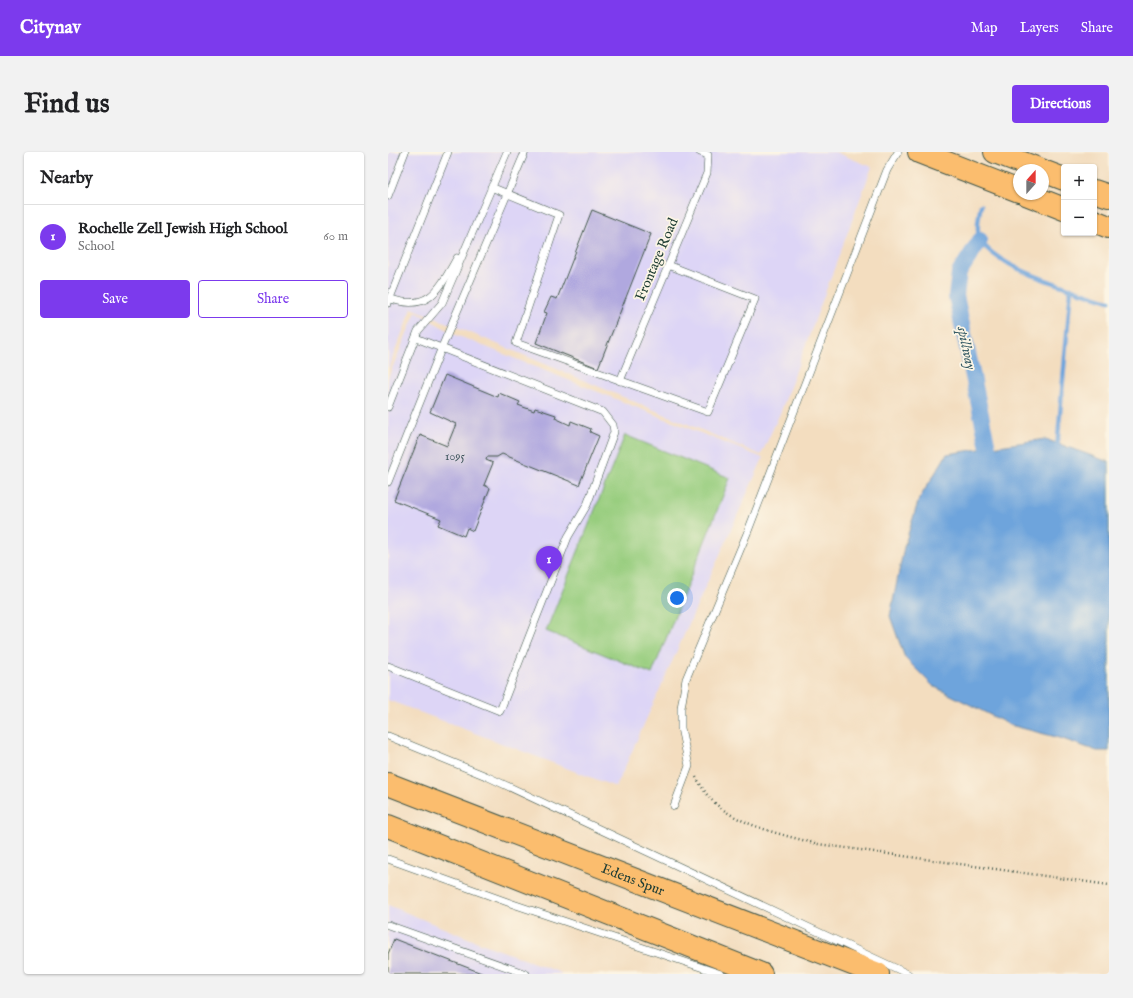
<!DOCTYPE html>
<meta charset="utf-8">
<style>
body{margin:0;font-family:"IM FELL English",serif;background:#f2f2f2;color:#202124}
.controls{position:absolute;right:12px;top:12px;display:grid;overflow:hidden;border-radius:4px;box-shadow:0 1px 3px #0004}
.controls button{width:36px;height:36px;display:grid;place-items:center;padding:0;border:0;border-bottom:1px solid #e0e0e0;background:#fff;color:#202124;font:20px sans-serif}
.compass{position:absolute;left:625px;top:12px;width:36px;height:36px;border-radius:50%;background:#fff;box-shadow:0 1px 3px #0004;rotate:21deg}
.you{position:absolute;left:289px;top:446px;width:14px;height:14px;margin:-10px;border:3px solid #fff;border-radius:50%;background:#1a73e8;box-shadow:0 0 0 6px #1a73e833}
.badge{display:grid;place-items:center;width:26px;height:26px;border-radius:50%;background:#7c3aed;color:#fff;font-size:13px;font-weight:700}
.pin{position:absolute;translate:-50% -33px;filter:drop-shadow(0 1px 2px #0008)}
.pin::after{content:'';position:absolute;top:21px;width:14px;height:12px;background:inherit;clip-path:polygon(0 0,100% 0,50% 100%)}
.list{margin:0;padding:0;list-style:none}
h2{display:flex;justify-content:space-between;align-items:center;height:52px;margin:0;padding:0 16px;font-size:17px}
h2 small{font-size:13px;font-weight:400;color:#757577}
.list li{display:grid;grid-template-columns:26px 1fr auto;gap:12px;align-items:center;box-sizing:border-box;height:64px;padding:0 16px;border-top:1px solid #e0e0e0}
.list b{display:block;font-size:15px;white-space:nowrap}
.list p{margin:0;font-size:13px;white-space:nowrap;color:#757577}
.list em{font-size:13px;font-style:normal;color:#757577}
.actions{display:flex;gap:8px;padding:12px 16px}
.actions a{flex:1;padding:9px 0;border:1px solid #7c3aed;border-radius:4px;text-align:center;font-size:14px;color:#7c3aed}
.actions .main{background:#7c3aed;color:#fff}
.map{position:relative;flex:none;width:721px;height:822px;overflow:hidden;border-radius:4px}
header{display:flex;align-items:center;gap:24px;box-sizing:border-box;height:56px;padding:0 20px;background:#7c3aed;color:#fff}
header strong{font-size:19px}
nav{display:flex;gap:22px;margin-inline-start:auto;font-size:14px}
.intro{display:flex;align-items:center;justify-content:space-between;box-sizing:border-box;height:96px;padding:0 24px}
h1{margin:0;font-size:28px}
.button{padding:10px 18px;border-radius:4px;background:#7c3aed;color:#fff;font-size:14px;font-weight:700}
main{display:flex;gap:24px;padding:0 24px}
aside{flex:1;background:#fff;border-radius:4px;box-shadow:0 1px 3px #0004}
.map>svg:first-child{display:block}
.built{fill:#ddd5f6}
.green{fill:#97cd7e;stroke:#5b8559}
.water{fill:#6ea4dc;stroke:#467088}
.lines{fill:none;stroke-linecap:round;stroke-linejoin:round}
.stream{stroke:#6ea4dc;stroke-width:4.5}
.canal{stroke:#6ea4dc;stroke-width:16}
.building{fill:#b0a8df}
.lane-casing{stroke:#3f5549;stroke-width:8}
.primary-casing{stroke:#3f5549;stroke-width:24}
.highway-casing{stroke:#3f5549;stroke-width:24}
.path{stroke:#3f5549;stroke-width:2.5;stroke-dasharray:1 3;stroke-linecap:butt}
.lane{stroke:#fff;stroke-width:7}
.primary{stroke:#fbbd6e;stroke-width:22}
.highway{stroke:#fbbd6e;stroke-width:22}
.labels{text-anchor:middle;stroke-width:3.5;stroke-linejoin:round;paint-order:stroke}
.number-label{font-size:12px;fill:#43585f}
.street-label{font-size:14px;fill:#1f3d34;stroke:#fcf5e5}
.water-label{font-size:15px;font-style:italic;fill:#375c66;stroke:#fcf5e5}
</style>
<header>
<strong>Citynav</strong>
<nav><a>Map</a><a>Layers</a><a>Share</a></nav>
</header>
<div class="intro"><h1>Find us</h1><a class="button">Directions</a></div>
<main>
<aside>
<h2>Nearby<small></small></h2>
<ul class="list">
<li><span class="badge">1</span><div><b>Rochelle Zell Jewish High School</b><p>School</p></div><em>60 m</em></li>
</ul>
<div class="actions"><a class="main">Save</a><a>Share</a></div>
</aside>
<div class="map">
<svg width="721" height="822" viewBox="0 0 721 822">
<rect width="100%" height="100%" fill="#fcf5e5"/>
<filter id="ink" filterUnits="userSpaceOnUse"><feTurbulence type="fractalNoise" baseFrequency=".025" numOctaves="2"/><feDisplacementMap in="SourceGraphic" scale="8" xChannelSelector="R" yChannelSelector="G"/><feConvolveMatrix kernelMatrix="1 2 1 2 8 2 1 2 1" color-interpolation-filters="sRGB"/></filter>
<filter id="wash" filterUnits="userSpaceOnUse"><feTurbulence type="fractalNoise" baseFrequency=".012" numOctaves="4" result="noise"/><feDisplacementMap in="SourceGraphic" scale="16" xChannelSelector="R" yChannelSelector="G"/><feGaussianBlur stdDeviation="0.9" result="paint"/><feColorMatrix in="noise" values="0 0 0 0 0 0 0 0 0 0 0 0 0 0 0 0 0 1.4 0 .05"/><feComposite in="paint" operator="in"/></filter>
<g filter="url(#wash)">
<rect width="100%" height="100%" fill="#f3ddbf"/>
<!-- built -->
<g class="built">
<polygon points="0,0 447,0 484,15 393,259 373,303 24,156 0,217"/>
<polygon points="28,160 68,183 375,306 228,635 0,548 0,226"/>
<polygon points="0,753 82,787 176,822 0,822"/>
</g>
<!-- green -->
<polygon class="green" points="237,283 342,326 264,522 158,479"/>
<!-- water -->
<polygon class="water" points="657,287 721,310 721,599 709,599 672,586 622,573 545,534 517,506 502,464 516,395 531,347 559,302"/>
<g class="lines">
<!-- stream -->
<g class="stream">
<path d="M 593,53 C 591,63 587,79 593,89 C 611,118 688,138 721,149"/>
<polyline points="669,297 683,136"/>
</g>
<!-- canal -->
<polyline class="canal" points="592,88 571,121 568,144 603,310"/>
</g>
<g id="blocks">
<!-- building -->
<g class="building">
<polygon points="204,58 263,82 210,216 148,191 159,161 156,160 163,145 169,147"/>
<polygon points="57,223 110,245 111,241 132,250 130,253 146,259 147,256 168,263 167,266 182,273 183,269 203,277 202,280 211,284 191,333 114,302 109,305 99,305 98,308 105,311 96,333 102,336 85,379 79,376 76,384 50,373 53,367 6,348 32,283 59,294 68,272 42,260"/>
<polygon points="6,787 96,822 0,822 0,802"/>
</g>
</g>
</g>
<g filter="url(#ink)">
<use href="#blocks" fill-opacity="0" stroke="#3f5549" stroke-width="1"/>
<g class="lines">
<defs>
<g id="lane">
<polyline points="103,35 171,63 128,191 320,260 367,147 280,113"/>
<polyline points="0,44 17,0"/>
<path d="M 0,146 C 42,161 51,137 69,106"/>
<polyline points="0,151 60,0"/>
<polyline points="232,229 319,21 320,3 312,0"/>
<polyline points="0,255 30,179 54,151 119,0"/>
<polyline points="0,330 54,195 137,0"/>
<polyline points="0,514 112,559 180,385 199,353 226,280 225,273 215,260 28,186"/>
<polyline points="0,584 98,624 520,822"/>
<polyline points="286,654 301,614 293,576 293,556 298,527 360,379 499,18 510,0"/>
<polyline points="0,707 125,752 333,822"/>
<polyline points="0,773 138,822"/>
</g>
<g id="primary">
<polyline points="531,0 631,39"/>
<polyline points="607,0 653,18"/>
<polyline points="655,19 676,27"/>
<polyline points="706,39 721,44"/>
<polyline points="638,42 676,57"/>
<polyline points="706,69 721,75"/>
</g>
<g id="highway">
<path id="s1" d="M 0,632 L 490,822"/>
<polyline points="0,674 373,822"/>
</g>
</defs>
<!-- lane casing -->
<use href="#lane" class="lane-casing"/>
<!-- primary casing -->
<use href="#primary" class="primary-casing"/>
<!-- highway casing -->
<use href="#highway" class="highway-casing"/>
<!-- path -->
<path class="path" d="M 308,625 C 312,632 316,639 321,645 C 345,673 396,683 430,692 L 721,733"/>
<!-- lane -->
<use href="#lane" class="lane"/>
<!-- primary -->
<use href="#primary" class="primary"/>
<!-- highway -->
<use href="#highway" class="highway"/>
</g>
</g>
<g class="labels">
<!-- number labels -->
<g class="number-label">
<text x="67" y="308">1095</text>
</g>
<!-- street labels -->
<g class="street-label">
<text transform="translate(268 107) rotate(-67)" y="5">Frontage Road</text>
<text dy="5" stroke="none"><textPath href="#s1" startOffset="263">Edens Spur</textPath></text>
</g>
<!-- water labels -->
<g class="water-label">
<text transform="translate(579 196) rotate(78)" y="5">spillway</text>
</g>
</g>
</svg>
<div class="controls">
<button>+</button>
<button>−</button>
</div>
<svg class="compass" viewBox="-18 -18 36 36"><path d="M0-13l5 13h-10z" fill="#e53935"/><path d="M0 13l5-13h-10z" fill="#757577"/></svg>
<div class="you"></div>
<div class="pin badge" style="left:161px;top:427px">1</div>
</div>
</main>
